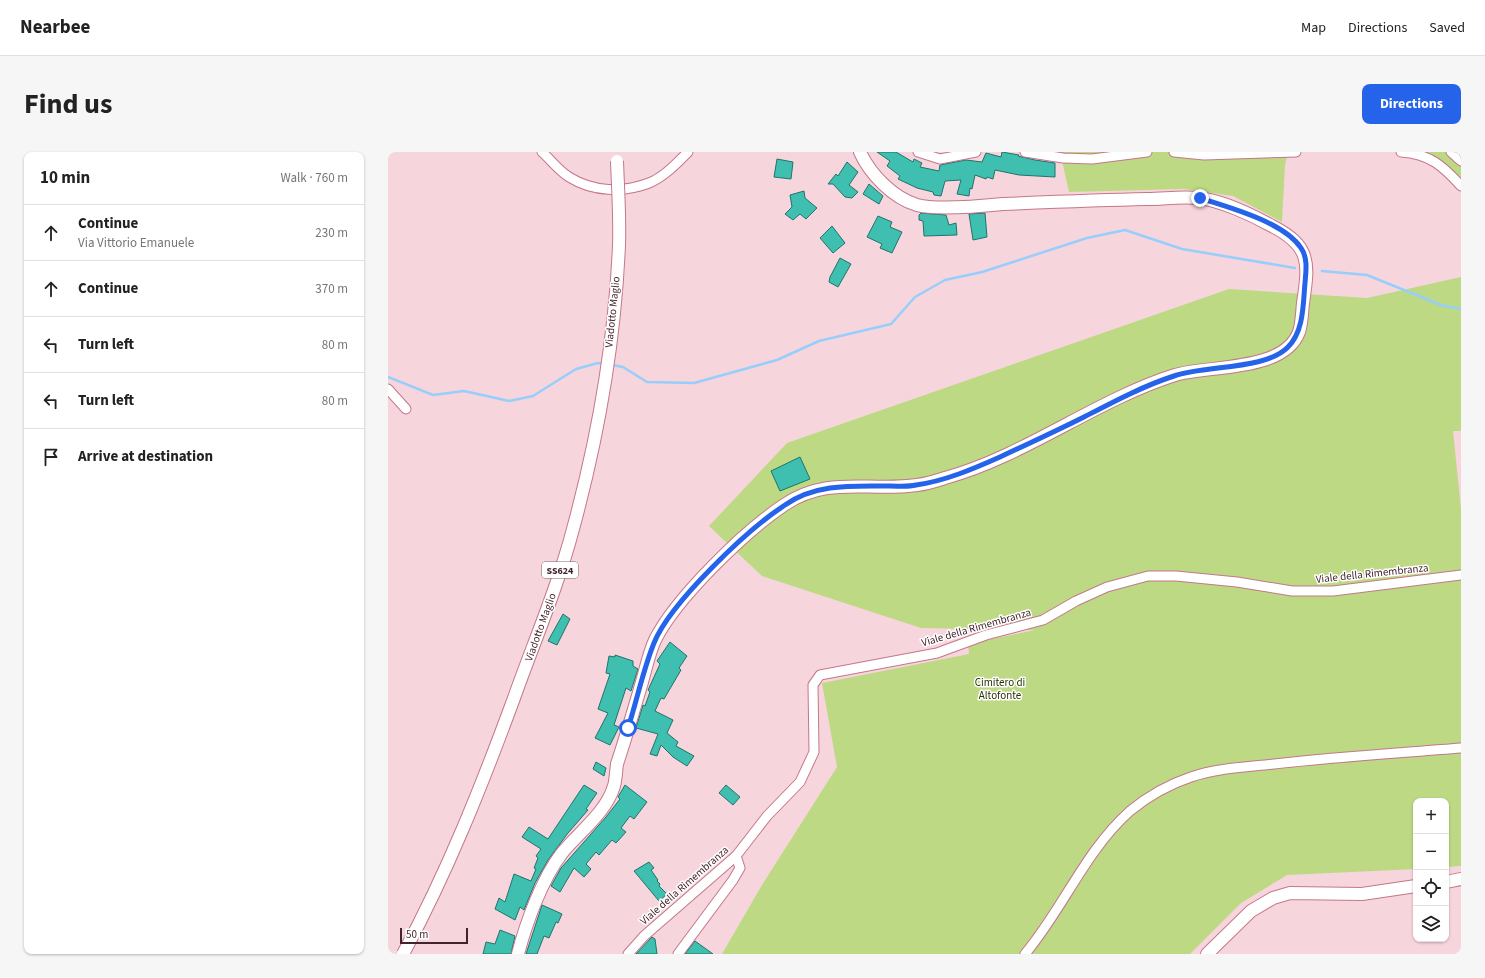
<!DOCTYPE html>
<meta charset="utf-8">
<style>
body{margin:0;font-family:"Source Sans 3",sans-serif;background:#f6f6f6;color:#222}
.controls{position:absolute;right:12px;bottom:12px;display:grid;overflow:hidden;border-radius:8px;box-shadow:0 1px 3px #0004}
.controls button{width:36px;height:36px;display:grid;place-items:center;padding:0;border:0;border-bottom:1px solid #e0e0e0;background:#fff;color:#222;font:20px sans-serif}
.scale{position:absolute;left:12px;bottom:10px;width:68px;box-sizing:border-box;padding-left:4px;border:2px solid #44242c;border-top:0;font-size:11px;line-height:14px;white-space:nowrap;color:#44242c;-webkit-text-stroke:3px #fff;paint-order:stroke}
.stop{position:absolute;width:12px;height:12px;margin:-9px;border:3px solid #2563eb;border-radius:50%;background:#fff}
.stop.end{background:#2563eb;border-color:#fff;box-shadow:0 1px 4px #0008}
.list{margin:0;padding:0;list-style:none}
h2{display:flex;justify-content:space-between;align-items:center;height:52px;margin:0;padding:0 16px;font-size:17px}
h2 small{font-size:13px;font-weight:400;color:#767676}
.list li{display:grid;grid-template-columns:26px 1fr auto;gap:12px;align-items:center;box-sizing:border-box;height:56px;padding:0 16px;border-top:1px solid #e0e0e0}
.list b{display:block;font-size:15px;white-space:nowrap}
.list p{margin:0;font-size:13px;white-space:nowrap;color:#767676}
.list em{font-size:13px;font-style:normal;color:#767676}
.icon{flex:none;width:22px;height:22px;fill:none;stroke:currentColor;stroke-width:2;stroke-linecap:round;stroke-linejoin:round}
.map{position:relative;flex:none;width:1073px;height:802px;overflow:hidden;border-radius:8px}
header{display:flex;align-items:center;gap:24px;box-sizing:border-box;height:56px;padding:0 20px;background:#fff;border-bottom:1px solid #e0e0e0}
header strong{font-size:19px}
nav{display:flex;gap:22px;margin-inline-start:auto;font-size:14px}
.intro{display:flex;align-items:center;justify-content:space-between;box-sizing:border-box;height:96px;padding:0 24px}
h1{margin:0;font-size:28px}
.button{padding:10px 18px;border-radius:8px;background:#2563eb;color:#fff;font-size:14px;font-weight:700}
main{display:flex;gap:24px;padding:0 24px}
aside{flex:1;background:#fff;border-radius:8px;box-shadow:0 1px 3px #0004}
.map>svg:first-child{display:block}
.green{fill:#bdd983}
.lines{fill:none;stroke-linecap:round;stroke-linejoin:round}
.stream{stroke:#98cefb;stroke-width:2.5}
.building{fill:#3fbfb0;stroke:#21736a}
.minor-casing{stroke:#c4778b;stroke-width:11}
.major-casing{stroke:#c4778b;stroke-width:14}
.minor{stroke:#fff;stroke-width:9}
.major{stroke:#fff;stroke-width:12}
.major-bridge-casing{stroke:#c4778b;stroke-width:14;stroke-linecap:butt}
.major-bridge{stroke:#fff;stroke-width:12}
.route{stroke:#2563eb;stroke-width:5}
.labels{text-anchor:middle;stroke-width:3;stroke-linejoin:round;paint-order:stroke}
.shield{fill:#fff;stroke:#7c666b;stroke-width:1}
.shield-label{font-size:10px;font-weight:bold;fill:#44242c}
.street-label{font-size:11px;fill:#44242c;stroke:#fff}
.park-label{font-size:11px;fill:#253204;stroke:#fff}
</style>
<header>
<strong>Nearbee</strong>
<nav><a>Map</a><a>Directions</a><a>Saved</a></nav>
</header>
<div class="intro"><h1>Find us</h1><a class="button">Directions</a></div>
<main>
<aside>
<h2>10 min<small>Walk · 760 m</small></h2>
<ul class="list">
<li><svg class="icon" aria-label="ahead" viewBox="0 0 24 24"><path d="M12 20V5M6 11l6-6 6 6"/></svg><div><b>Continue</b><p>Via Vittorio Emanuele</p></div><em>230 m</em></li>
<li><svg class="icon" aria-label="ahead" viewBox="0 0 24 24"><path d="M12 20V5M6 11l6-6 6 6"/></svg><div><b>Continue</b></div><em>370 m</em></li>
<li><svg class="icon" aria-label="left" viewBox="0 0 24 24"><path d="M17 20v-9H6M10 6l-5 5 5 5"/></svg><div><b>Turn left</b></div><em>80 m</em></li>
<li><svg class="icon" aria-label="left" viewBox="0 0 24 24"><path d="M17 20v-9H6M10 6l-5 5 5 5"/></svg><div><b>Turn left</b></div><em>80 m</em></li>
<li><svg class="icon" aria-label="arrive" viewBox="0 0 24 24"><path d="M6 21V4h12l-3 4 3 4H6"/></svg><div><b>Arrive at destination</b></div></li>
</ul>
</aside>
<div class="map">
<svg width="1073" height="802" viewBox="0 0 1073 802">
<rect width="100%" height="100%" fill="#f7d5dc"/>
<!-- green -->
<g class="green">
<polygon points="672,0 900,0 897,13 894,70 845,44 796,37 681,40"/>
<polygon points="1038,0 1073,0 1073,27"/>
<polygon points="1073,125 1073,279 1065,279 1073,357 1073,714 1058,715 1058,649 1028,649 1028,717 899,723 853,751 802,802 334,802 374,733 449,615 434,531 581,502 580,492 647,478 533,476 374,424 321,374 399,291 841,137 979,146"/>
</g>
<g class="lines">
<!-- stream -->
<g class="stream">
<polyline points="934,119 979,123 1053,153 1073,157"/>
<polyline points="224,213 235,215 259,230 306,231 389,208 431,189 503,172 527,145 557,128 594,120 699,86 737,78 794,97 907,116"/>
<polyline points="0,225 45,243 76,239 121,249 145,244 188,217 210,211 217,212"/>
</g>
</g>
<!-- building -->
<g class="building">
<polygon points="489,0 508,0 525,10 526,7 534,11 532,15 551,19 552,13 578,8 594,10 598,1 613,5 614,0 631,3 630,4 647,8 667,11 667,25 631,23 607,18 605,27 599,25 598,27 587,23 584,37 582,36 581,44 569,42 573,28 557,29 553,44 546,43 545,40 529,36 510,27 512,24 499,14 502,9"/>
<polygon points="389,7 405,10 403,27 386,25"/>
<polygon points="459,10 470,20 461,33 470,40 464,46 457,45 445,32 440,32 448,22 450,24"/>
<polygon points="481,32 495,44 491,52 475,42"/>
<polygon points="416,39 417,46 429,56 418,67 412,62 405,68 397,62 404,55 402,43"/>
<polygon points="533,61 558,63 561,73 568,71 569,83 536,84 535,69 531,68 531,63"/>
<polygon points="597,61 599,85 585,88 581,62"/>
<polygon points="490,64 504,70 502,75 514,80 504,101 492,96 494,92 479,85"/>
<polygon points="444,74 457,91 445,101 432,86"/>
<polygon points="452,106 463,112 450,135 441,130 442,125"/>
<polygon points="412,305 422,327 392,339 383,319"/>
<polygon points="175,462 182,467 169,493 160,489"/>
<polygon points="282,490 299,504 291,516 293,518 276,547 273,546 267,559 285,568 279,581 290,590 288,594 306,604 299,614 285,605 273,593 269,604 262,602 270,582 248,576 255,553 257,554 262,540 260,538 272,512 269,509"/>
<polygon points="227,503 245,509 245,514 250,517 243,539 238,536 226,573 231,575 222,593 207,586 220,561 210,557 222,522 218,521 221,504 227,505"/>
<polygon points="208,610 218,616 216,624 205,617"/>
<polygon points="196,633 209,641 198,657 200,658 180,681 160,708 147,731 136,758 132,755 127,768 107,757 111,746 117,750 126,722 143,729 148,717 146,716 150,706 148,704 153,697 134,685 141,675 160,687"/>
<polygon points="237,633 259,650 246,667 242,664 233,676 238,680 228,691 224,688 211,703 208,700 198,712 203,717 196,725 186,716 172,740 163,734 173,716 218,665 232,647 230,645"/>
<polygon points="338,633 352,645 345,653 331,641"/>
<polygon points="261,710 266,716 263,718 270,728 269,729 272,732 271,734 279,742 271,749 246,719"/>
<polygon points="154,753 174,762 170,771 168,770 161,786 156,784 149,802 138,802"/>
<polygon points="112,778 127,784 123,802 95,802 98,790 107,792"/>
<polygon points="264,785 267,787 269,802 248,802"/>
<polygon points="307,789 325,802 297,802"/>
</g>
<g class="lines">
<defs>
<g id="minor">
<path d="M 154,0 C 163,8 171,19 181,25 C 205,40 235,41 261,31 C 276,25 289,11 300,0"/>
<polyline points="530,0 552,7 588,0"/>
<polyline points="637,0 675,6 704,7 759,0"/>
<polyline points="786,0 816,3 908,0"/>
<path d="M 1013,0 C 1042,2 1055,14 1073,34"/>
<polyline points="1063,0 1073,9"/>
<polyline points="0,237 18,257"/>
<polyline points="240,802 256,784 348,704 379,664 412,630 426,600 425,533 432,523 549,501 598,483 655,468 688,449 719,435 760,424 788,424 849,430 904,439 945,439 1073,423"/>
<polyline points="290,802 345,728 352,716 348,704"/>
<path d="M 637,802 C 675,757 697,699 742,659 C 759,645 782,632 803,625 C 829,616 859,615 886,612 C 948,605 1011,601 1073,596"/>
</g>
<g id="major">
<polyline points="1058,730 1073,727"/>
<path d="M 130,802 C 138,771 154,727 174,701 C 191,680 218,661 226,634 C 228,627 228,619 229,612 C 238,585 246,557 254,530 C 258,516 261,501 267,488 C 288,446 356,380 396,353 C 440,323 481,340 529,333 C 538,332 548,329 557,326 C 637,304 708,248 787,223 C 821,213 896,220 911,180 C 914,171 914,160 915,151 C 921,111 923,94 884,74 C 864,63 832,48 810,46 C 793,44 776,47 759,47 C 711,48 663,50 615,52 C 595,54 547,58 529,53 C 505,46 482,22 472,0"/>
<polyline points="819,802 863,759 885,746 902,741 974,742 1028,734"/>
</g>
</defs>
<!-- minor casing -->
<use href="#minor" class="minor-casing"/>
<!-- major casing -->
<use href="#major" class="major-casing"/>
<!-- minor -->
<use href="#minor" class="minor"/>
<!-- major -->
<use href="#major" class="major"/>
<defs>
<path id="major-bridge" d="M 15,802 C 59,721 94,633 126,546 C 146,490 170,434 185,377 C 210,285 227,188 231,93 C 232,65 230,37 229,9"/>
</defs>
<!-- major-bridge casing -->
<use href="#major-bridge" class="major-bridge-casing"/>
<!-- major-bridge -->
<use href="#major-bridge" class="major-bridge"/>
</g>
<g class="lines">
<!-- route -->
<path class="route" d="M 240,576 C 249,548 255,518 266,491 C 282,451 360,377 397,353 C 428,331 466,334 502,334 C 511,334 520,335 528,333 C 557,329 585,317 612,305 C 640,292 668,279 696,265 C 725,250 755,234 786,224 C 818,213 878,218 900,195 C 916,179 915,152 917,131 C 918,119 920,106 913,96 C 896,70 840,55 812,46"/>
</g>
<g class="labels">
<!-- shield labels -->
<rect class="shield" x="154" y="410" width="36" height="16" rx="3"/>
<g class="shield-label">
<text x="172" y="422">SS624</text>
</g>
<!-- street labels -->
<g class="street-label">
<text transform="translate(224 160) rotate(-84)" y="4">Viadotto Maglio</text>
<text transform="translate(984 421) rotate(-6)" y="4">Viale della Rimembranza</text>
<text transform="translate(152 475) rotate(-70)" y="4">Viadotto Maglio</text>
<text transform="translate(588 475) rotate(-16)" y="4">Viale della Rimembranza</text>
<text transform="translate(296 733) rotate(-41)" y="4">Viale della Rimembranza</text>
</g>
<!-- park labels -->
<g class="park-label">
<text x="612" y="534">Cimitero di<tspan x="612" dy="13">Altofonte</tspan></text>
</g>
</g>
</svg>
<div class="controls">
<button>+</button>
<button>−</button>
<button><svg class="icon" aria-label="locate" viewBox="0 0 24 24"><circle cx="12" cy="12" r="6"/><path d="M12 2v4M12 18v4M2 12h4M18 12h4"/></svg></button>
<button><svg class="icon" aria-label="layers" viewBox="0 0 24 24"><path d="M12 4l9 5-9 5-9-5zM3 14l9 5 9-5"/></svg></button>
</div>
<div class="scale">50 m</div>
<div class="stop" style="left:240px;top:576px"></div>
<div class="stop end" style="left:812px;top:46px"></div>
</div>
</main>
